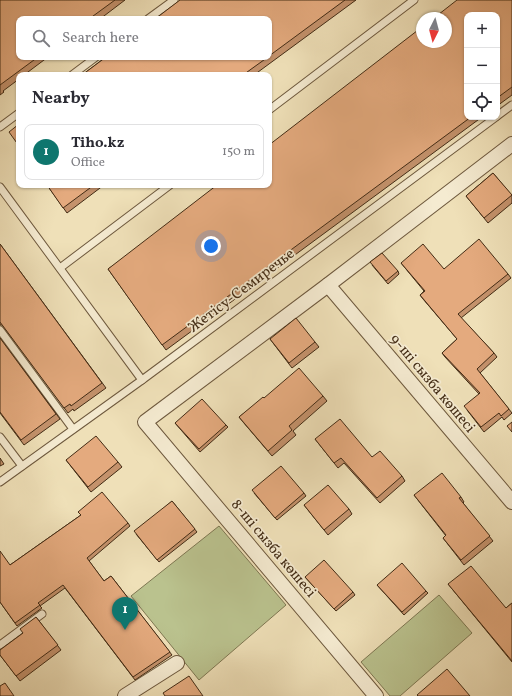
<!DOCTYPE html>
<meta charset="utf-8">
<style>
body{margin:0;font-family:Vollkorn,serif;background:#f2f2f3;color:#2b2b33}
.controls{position:absolute;right:12px;top:12px;display:grid;overflow:hidden;border-radius:8px;box-shadow:0 1px 3px #0004}
.controls button{width:36px;height:36px;display:grid;place-items:center;padding:0;border:0;border-bottom:1px solid #e1e1e2;background:#fff;color:#2b2b33;font:20px sans-serif}
.compass{position:absolute;left:416px;top:12px;width:36px;height:36px;border-radius:50%;background:#fff;box-shadow:0 1px 3px #0004;rotate:186deg}
.you{position:absolute;left:211px;top:246px;width:14px;height:14px;margin:-10px;border:3px solid #fff;border-radius:50%;background:#1a73e8;box-shadow:0 0 0 6px #1a73e833}
.badge{display:grid;place-items:center;width:26px;height:26px;border-radius:50%;background:#0f766e;color:#fff;font-size:13px;font-weight:700}
.pin{position:absolute;translate:-50% -33px;filter:drop-shadow(0 1px 2px #0008)}
.pin::after{content:'';position:absolute;top:21px;width:14px;height:12px;background:inherit;clip-path:polygon(0 0,100% 0,50% 100%)}
.list{margin:0;padding:0;list-style:none}
h2{display:flex;justify-content:space-between;align-items:center;height:52px;margin:0;padding:0 16px;font-size:17px}
h2 small{font-size:13px;font-weight:400;color:#7c7c81}
.list li{display:grid;grid-template-columns:26px 1fr auto;gap:12px;align-items:center;box-sizing:border-box;height:56px;margin:0 8px 8px;padding:0 8px;border:1px solid #e1e1e2;border-radius:8px}
.list b{display:block;font-size:15px;white-space:nowrap}
.list p{margin:0;font-size:13px;white-space:nowrap;color:#7c7c81}
.list em{font-size:13px;font-style:normal;color:#7c7c81}
.icon{flex:none;width:22px;height:22px;fill:none;stroke:currentColor;stroke-width:2;stroke-linecap:round;stroke-linejoin:round}
.map{position:relative;flex:none;width:512px;height:696px;overflow:hidden}
.search{position:absolute;background:#fff;box-shadow:0 1px 3px #0004;left:16px;top:16px;width:256px;height:44px;display:flex;align-items:center;gap:10px;box-sizing:border-box;padding:0 14px;border-radius:8px;color:#7c7c81;font-size:15px}
.panel{position:absolute;background:#fff;box-shadow:0 1px 3px #0004;left:16px;top:72px;width:256px;height:116px;border-radius:8px}
.map>svg:first-child{display:block}
.green{fill:#bac28e;stroke:#7e7752}
.lines{fill:none;stroke-linecap:round;stroke-linejoin:round}
.lane-casing{stroke:#6e593e;stroke-width:9}
.street-casing{stroke:#6e593e;stroke-width:16}
.lane{stroke:#f5ebd1;stroke-width:7}
.street{stroke:#f5ebd1;stroke-width:14}
.wall{fill:#c4926c;stroke:#432c15}
.building{fill:#e4aa7e;stroke:#432c15}
.labels{text-anchor:middle;stroke-width:3.5;stroke-linejoin:round;paint-order:stroke}
.street-label{font-size:15px;fill:#432c15;stroke:#f5ebd1}
</style>
<div class="map">
<svg width="512" height="696" viewBox="0 0 512 696">
<rect width="100%" height="100%" fill="#efe0b8"/>
<filter id="stains"><feTurbulence type="fractalNoise" baseFrequency=".005" numOctaves="4"/><feColorMatrix values="0 0 0 0 .2 0 0 0 0 .09 0 0 0 0 .02 0 0 0 .5 -.17"/></filter>
<radialGradient id="worn" r=".72"><stop offset=".6" stop-color="#630" stop-opacity="0"/><stop offset="1" stop-color="#630" stop-opacity=".3"/></radialGradient>
<!-- green -->
<g class="green">
<polygon points="219,526 286,605 199,680 131,596"/>
<polygon points="439,595 472,633 400,696 390,696 361,662"/>
</g>
<g class="lines">
<defs>
<g id="lane">
<polyline points="148,19 174,0"/>
<polyline points="72,75 96,57"/>
<polyline points="269,110 414,0"/>
<polyline points="497,116 512,105"/>
<polyline points="0,127 19,113"/>
<polyline points="0,187 142,380"/>
<polyline points="60,268 170,185"/>
<polyline points="0,330 73,429"/>
<polyline points="0,437 22,466"/>
<polyline points="0,482 142,380 496,117"/>
<polyline points="0,645 42,614"/>
</g>
<g id="street">
<polyline points="328,285 512,502"/>
<polyline points="125,696 177,663"/>
<polyline points="376,696 145,422 328,285 512,144"/>
</g>
</defs>
<!-- lane casing -->
<use href="#lane" class="lane-casing"/>
<!-- street casing -->
<use href="#street" class="street-casing"/>
<!-- lane -->
<use href="#lane" class="lane"/>
<!-- street -->
<use href="#street" class="street"/>
</g>
<!-- wall -->
<g class="wall">
<polygon points="0,0 125,0 100,19 19,19 19,57 48,57 24,75 19,75 19,79 3,91 4,92 0,95"/>
<polygon points="180,0 356,0 254,75 82,75 106,57 269,57 269,19"/>
<polygon points="512,0 512,95 497,106 497,15 467,117 482,117 166,350 108,269"/>
<polygon points="493,173 512,196 512,203 488,223 466,196"/>
<polygon points="47,185 104,185 67,213"/>
<polygon points="0,244 106,388 74,411 73,409 68,413 4,327 2,325 0,325"/>
<polygon points="401,263 444,269 508,274 511,278 461,318 494,353 497,357 480,373 512,413 504,420 502,417 484,432 467,410 479,394 445,357 442,353 457,339 423,299 420,295 424,291"/>
<polygon points="372,265 398,271 399,274 388,284"/>
<polygon points="0,338 60,419 24,445 0,413"/>
<polygon points="270,339 315,342 319,347 292,368"/>
<polygon points="323,396 327,401 293,431 296,435 272,456 243,422 239,417 264,398"/>
<polygon points="175,423 226,425 228,427 200,452"/>
<polygon points="315,439 372,457 402,476 405,481 380,503 344,463 338,468"/>
<polygon points="0,458 4,464 0,466"/>
<polygon points="66,460 118,462 122,467 91,492"/>
<polygon points="254,493 304,493 306,496 277,520"/>
<polygon points="414,495 461,497 464,502 463,503 493,541 464,565 443,538 446,536"/>
<polygon points="172,501 197,532 159,562 136,534"/>
<polygon points="304,505 349,509 352,514 328,535"/>
<polygon points="78,512 128,523 130,526 89,561 104,581 111,576 172,655 135,680 65,588 40,606 42,608 17,626 0,602 10,565 81,515"/>
<polygon points="305,577 353,592 355,595 336,611"/>
<polygon points="448,584 506,608 512,603 512,662"/>
<polygon points="377,585 426,591 428,593 404,615"/>
<polygon points="36,617 61,650 20,681 0,655 23,633"/>
</g>
<!-- building -->
<g class="building">
<polygon points="0,0 115,0 89,19 19,19 19,57 38,57 0,85"/>
<polygon points="180,0 345,0 269,56 269,19 155,19"/>
<polygon points="457,0 512,0 512,87 497,98 497,15 467,15 467,117 471,117 162,345 108,269 217,185 269,185 269,145 422,27 422,42 446,42 446,18 434,18"/>
<polygon points="106,57 268,57 243,75 82,75"/>
<polygon points="19,124 19,146 9,132"/>
<polygon points="493,173 512,195 484,218 466,196"/>
<polygon points="47,185 94,185 63,208"/>
<polygon points="479,239 508,274 458,314 494,353 477,369 509,409 501,416 499,413 481,427 464,406 480,393 442,353 457,339 420,295 425,291 401,263 423,244 444,269"/>
<polygon points="0,244 102,383 71,406 70,404 64,408 0,322"/>
<polygon points="382,253 398,271 386,281 370,262"/>
<polygon points="296,318 315,342 289,363 270,339"/>
<polygon points="0,338 56,414 21,440 0,412"/>
<polygon points="299,368 323,396 289,426 292,430 268,451 239,417 263,397 264,398"/>
<polygon points="202,399 226,425 199,449 175,423"/>
<polygon points="340,419 372,457 380,451 402,476 377,498 341,458 334,463 315,439"/>
<polygon points="512,422 512,432 507,426"/>
<polygon points="96,436 118,462 88,487 66,460"/>
<polygon points="281,466 304,493 275,518 252,490"/>
<polygon points="442,473 461,497 459,498 490,536 461,560 443,538 446,535 414,495"/>
<polygon points="328,485 349,509 324,530 304,505"/>
<polygon points="102,492 128,523 87,558 104,581 111,576 170,652 133,677 63,585 38,603 40,605 15,623 0,602 0,551 10,565 81,515 78,512"/>
<polygon points="172,501 195,529 157,560 134,531"/>
<polygon points="324,560 353,592 334,609 305,577"/>
<polygon points="402,563 426,591 402,612 377,585"/>
<polygon points="471,566 506,608 512,603 512,661 448,584"/>
<polygon points="36,617 58,645 16,676 0,655 0,650 23,633 20,629"/>
<polygon points="447,669 470,696 418,696 417,695"/>
<polygon points="189,676 203,696 165,696 163,693"/>
<polygon points="5,683 14,696 0,696 0,686"/>
</g>
<g class="labels">
<!-- street labels -->
<g class="street-label">
<text transform="translate(241 290) rotate(-37)" y="5">Жетісу-Семиречье</text>
<text transform="translate(433 383) rotate(50)" y="5">9-ші сызба көшесі</text>
<text transform="translate(274 548) rotate(50)" y="5">8-ші сызба көшесі</text>
</g>
</g>
<rect width="100%" height="100%" filter="url(#stains)"/>
<rect width="100%" height="100%" fill="url(#worn)"/>
</svg>
<div class="controls">
<button>+</button>
<button>−</button>
<button><svg class="icon" aria-label="locate" viewBox="0 0 24 24"><circle cx="12" cy="12" r="6"/><path d="M12 2v4M12 18v4M2 12h4M18 12h4"/></svg></button>
</div>
<svg class="compass" viewBox="-18 -18 36 36"><path d="M0-13l5 13h-10z" fill="#e53935"/><path d="M0 13l5-13h-10z" fill="#7c7c81"/></svg>
<div class="you"></div>
<div class="pin badge" style="left:125px;top:630px">1</div>
<div class="search"><svg class="icon" aria-label="search" viewBox="0 0 24 24"><circle cx="10" cy="10" r="6"/><path d="M15 15l6 6"/></svg>Search here</div>
<section class="panel">
<h2>Nearby<small></small></h2>
<ul class="list">
<li><span class="badge">1</span><div><b>Tiho.kz</b><p>Office</p></div><em>150 m</em></li>
</ul>
</section>
</div>
